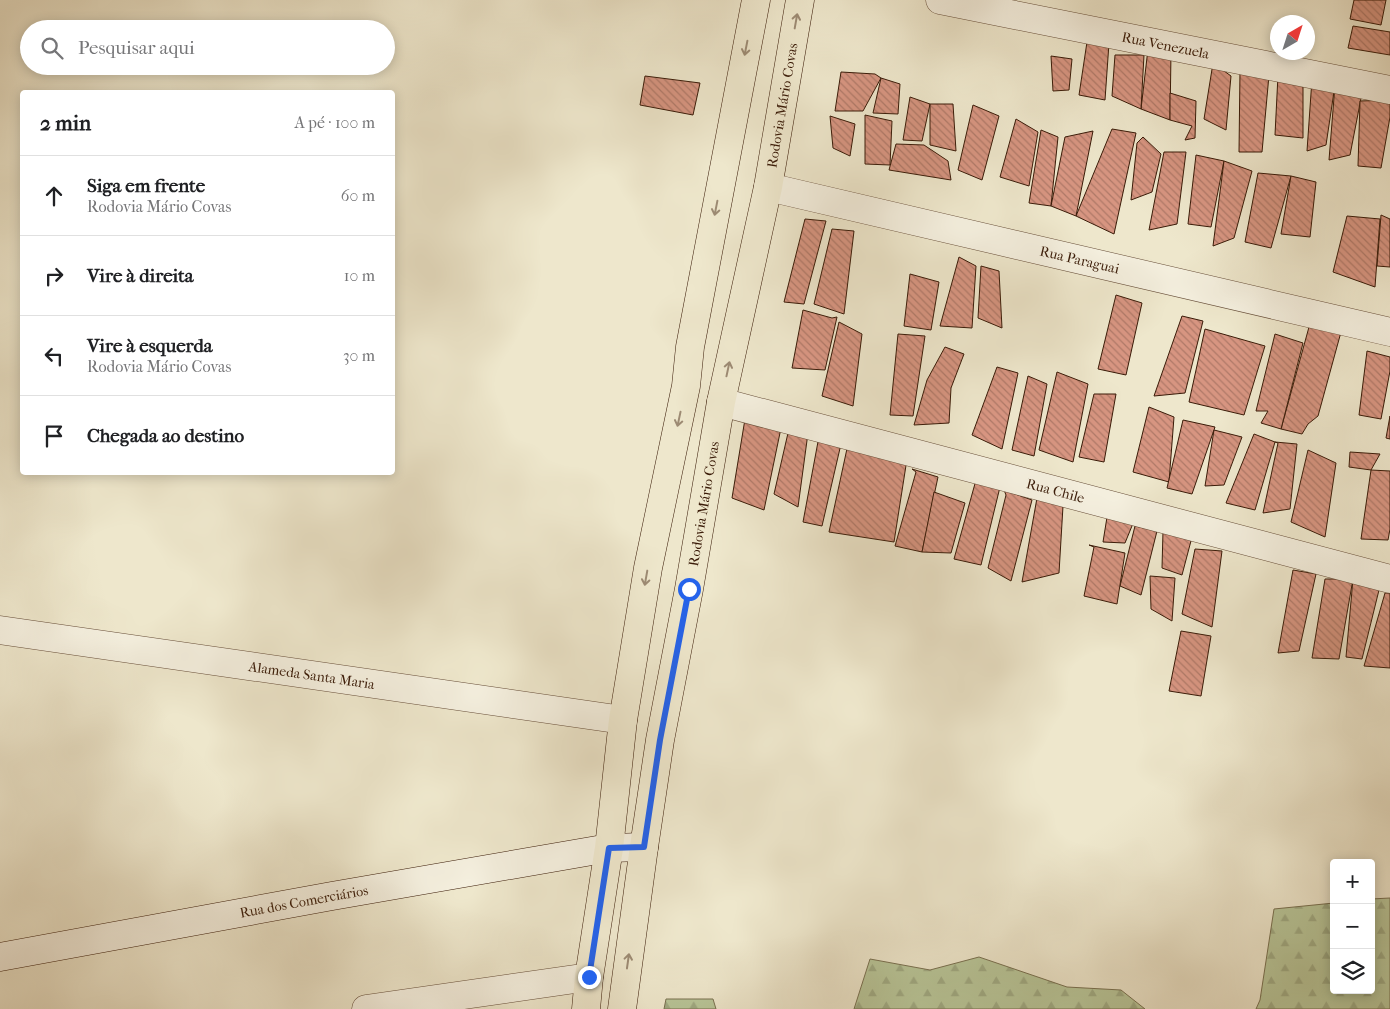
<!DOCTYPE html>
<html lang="pt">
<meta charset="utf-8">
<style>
body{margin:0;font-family:"IM FELL French Canon",serif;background:#f2f2f2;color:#202124}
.controls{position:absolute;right:15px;bottom:15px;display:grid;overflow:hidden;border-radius:5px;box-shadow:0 2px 12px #0003}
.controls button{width:45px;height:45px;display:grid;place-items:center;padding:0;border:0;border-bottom:1px solid #e0e0e0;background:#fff;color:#202124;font:25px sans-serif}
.compass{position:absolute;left:1270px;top:15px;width:45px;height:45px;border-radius:50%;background:#fff;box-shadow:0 2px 12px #0003;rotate:39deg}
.stop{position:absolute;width:15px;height:15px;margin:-11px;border:4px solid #2563eb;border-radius:50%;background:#fff}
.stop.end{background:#2563eb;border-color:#fff;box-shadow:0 1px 5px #0008}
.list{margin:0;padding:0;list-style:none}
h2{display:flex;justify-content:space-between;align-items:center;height:65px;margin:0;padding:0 20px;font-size:21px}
h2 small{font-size:16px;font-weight:400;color:#757577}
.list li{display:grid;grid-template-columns:32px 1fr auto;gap:15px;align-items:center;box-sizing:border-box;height:80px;padding:0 20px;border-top:1px solid #e0e0e0}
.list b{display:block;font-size:19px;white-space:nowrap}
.list p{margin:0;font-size:16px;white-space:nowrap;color:#757577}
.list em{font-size:16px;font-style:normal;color:#757577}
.icon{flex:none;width:28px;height:28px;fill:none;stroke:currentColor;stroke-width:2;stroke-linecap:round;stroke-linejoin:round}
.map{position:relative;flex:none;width:1390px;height:1009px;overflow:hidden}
.search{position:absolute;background:#fff;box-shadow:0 2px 12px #0003;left:20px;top:20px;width:375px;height:55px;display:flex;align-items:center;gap:12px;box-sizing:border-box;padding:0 18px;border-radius:28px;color:#757577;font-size:19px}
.panel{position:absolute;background:#fff;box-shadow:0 2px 12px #0003;left:20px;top:90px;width:375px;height:385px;border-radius:5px}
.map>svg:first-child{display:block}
.forest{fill:url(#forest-firs);stroke:#797050}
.building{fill:url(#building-back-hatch);stroke:#3a1b08}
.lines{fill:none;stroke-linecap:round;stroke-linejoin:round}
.street-casing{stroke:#674e39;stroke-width:29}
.secondary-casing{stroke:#3a1b08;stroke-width:29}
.primary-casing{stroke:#3a1b08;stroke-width:29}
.street{stroke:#f4efde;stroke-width:28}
.secondary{stroke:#f4efde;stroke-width:28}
.primary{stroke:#eee7cc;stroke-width:28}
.oneway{stroke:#9d8b74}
.route{stroke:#2563eb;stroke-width:6}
.labels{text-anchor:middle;stroke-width:5;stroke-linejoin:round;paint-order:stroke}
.street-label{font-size:14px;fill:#3a1b08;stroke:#f4efde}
</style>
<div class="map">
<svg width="1390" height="1009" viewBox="0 0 1390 1009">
<defs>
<pattern id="forest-firs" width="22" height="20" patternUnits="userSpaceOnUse" patternTransform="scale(1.25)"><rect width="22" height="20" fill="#b8c598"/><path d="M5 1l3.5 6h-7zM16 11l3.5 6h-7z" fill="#9fa982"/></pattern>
<pattern id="building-back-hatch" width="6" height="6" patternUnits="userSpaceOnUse" patternTransform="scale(1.25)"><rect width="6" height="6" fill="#d79581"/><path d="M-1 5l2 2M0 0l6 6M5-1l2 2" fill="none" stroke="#af7968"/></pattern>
</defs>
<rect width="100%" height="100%" fill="#eee7cc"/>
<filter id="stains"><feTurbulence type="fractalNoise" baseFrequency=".004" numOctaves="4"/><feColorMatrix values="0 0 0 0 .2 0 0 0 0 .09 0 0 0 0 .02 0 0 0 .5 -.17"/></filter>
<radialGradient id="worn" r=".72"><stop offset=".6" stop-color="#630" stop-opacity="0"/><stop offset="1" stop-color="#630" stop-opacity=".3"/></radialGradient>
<!-- forest -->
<g class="forest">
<polygon points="1390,898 1390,1009 1256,1009 1260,1000 1274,909 1334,903 1334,990 1371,990 1371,899"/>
<polygon points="979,957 1067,987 1121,990 1145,1009 854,1009 870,959 930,970"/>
<polygon points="666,999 713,999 716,1009 664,1009"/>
</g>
<!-- building -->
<g class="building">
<polygon points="1354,0 1386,0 1381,25 1350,19"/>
<polygon points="1353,26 1390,32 1390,55 1348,48"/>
<polygon points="1087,42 1109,43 1105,100 1079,95"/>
<polygon points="1148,49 1171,52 1170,120 1141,109"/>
<polygon points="1115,55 1144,55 1141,109 1112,96"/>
<polygon points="1051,56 1072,59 1069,90 1053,91"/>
<polygon points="1213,63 1231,76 1226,130 1204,119"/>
<polygon points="1240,70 1269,75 1262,152 1239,152"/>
<polygon points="841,72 875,74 881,78 863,111 835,111"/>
<polygon points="1278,75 1303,79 1303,138 1275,135"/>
<polygon points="645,76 700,83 693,115 640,105"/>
<polygon points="881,78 900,84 898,114 873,113"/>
<polygon points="1312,79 1335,85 1326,145 1307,151"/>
<polygon points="1335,85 1363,88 1350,155 1329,160"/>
<polygon points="1170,93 1196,101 1195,138 1185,140 1192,126 1170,120"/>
<polygon points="910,97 930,104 922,141 903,140"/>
<polygon points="1390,100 1390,117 1381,168 1358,166 1360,101"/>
<polygon points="930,104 953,104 956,151 930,145"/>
<polygon points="973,105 999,116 982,180 958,170"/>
<polygon points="865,115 892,121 890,165 865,164"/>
<polygon points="830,116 855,124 850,156 833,148"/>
<polygon points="1016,119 1038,132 1029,186 1000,177"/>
<polygon points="1112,129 1136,133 1114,234 1076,216"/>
<polygon points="1041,130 1058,137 1051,206 1029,203"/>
<polygon points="1093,131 1076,216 1051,206 1065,137"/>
<polygon points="1143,137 1161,154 1152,192 1131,200 1137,143"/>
<polygon points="896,144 924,145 948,161 951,180 889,170"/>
<polygon points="1164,152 1186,152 1177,224 1149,230"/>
<polygon points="1196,155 1224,161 1211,227 1188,224"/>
<polygon points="1224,161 1252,171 1234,238 1213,246"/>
<polygon points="1258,173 1291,176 1271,248 1245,242"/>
<polygon points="1291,176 1316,182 1310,237 1281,234"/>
<polygon points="1381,215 1390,219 1390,267 1377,266"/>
<polygon points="1347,216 1380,219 1375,287 1333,272"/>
<polygon points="805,219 826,221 804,304 784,302"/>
<polygon points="832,229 854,231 844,314 814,304"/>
<polygon points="959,257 976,266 972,328 940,326"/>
<polygon points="981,266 999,271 1002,328 978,318"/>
<polygon points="910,274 939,282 931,330 904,326"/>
<polygon points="1116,295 1142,303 1126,375 1098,369"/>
<polygon points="803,310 832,318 837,317 825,370 792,368"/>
<polygon points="1182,316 1203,321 1185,393 1154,396"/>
<polygon points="839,322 862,334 853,406 822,396"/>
<polygon points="1309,327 1341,332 1318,416 1308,424 1302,434 1281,429"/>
<polygon points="1205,329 1265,346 1244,415 1189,402"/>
<polygon points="898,334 925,336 913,416 890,415"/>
<polygon points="1275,334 1303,343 1281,429 1261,423 1268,411 1256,411"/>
<polygon points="945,347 964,354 951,388 949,423 914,425 927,380"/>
<polygon points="1367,351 1390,357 1390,371 1381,419 1359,415"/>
<polygon points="997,367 1018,373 1002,449 972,435"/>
<polygon points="1057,372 1088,384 1073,462 1039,450"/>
<polygon points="1028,376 1047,384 1034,456 1012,450"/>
<polygon points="1094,394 1116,394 1104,462 1079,457"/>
<polygon points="1149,407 1174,417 1169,482 1133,472"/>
<polygon points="1390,416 1390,439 1386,438"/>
<polygon points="745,419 781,428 764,510 732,498"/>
<polygon points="1183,420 1215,427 1192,494 1167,488"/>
<polygon points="1214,430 1242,437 1224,485 1205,486"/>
<polygon points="820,431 841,444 822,526 803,522"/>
<polygon points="788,433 808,433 798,507 774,494"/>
<polygon points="1254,434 1275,442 1255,510 1226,503"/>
<polygon points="1275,442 1297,444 1290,509 1263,513 1278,443"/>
<polygon points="848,444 907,459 894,542 829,532"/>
<polygon points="1308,450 1336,463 1325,537 1291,522"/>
<polygon points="1350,452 1380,454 1371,470 1349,467"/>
<polygon points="912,469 938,477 922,552 895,546 916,472"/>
<polygon points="1371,470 1390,471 1390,529 1388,540 1361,539"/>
<polygon points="976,480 1000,487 981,565 954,559"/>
<polygon points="1004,490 1032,500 1011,581 988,568 1006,495"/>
<polygon points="934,492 965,503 951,553 922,552"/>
<polygon points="1037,498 1063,506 1059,573 1022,582"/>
<polygon points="1108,511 1134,521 1125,543 1103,542"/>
<polygon points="1135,526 1157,531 1141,595 1120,586"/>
<polygon points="1163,531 1192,537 1182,575 1162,568"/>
<polygon points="1089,545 1125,553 1117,604 1084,596 1094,547"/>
<polygon points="1195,549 1222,551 1212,627 1182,614"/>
<polygon points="1293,570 1316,574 1299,651 1278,653"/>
<polygon points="1150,576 1175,578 1172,621 1151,609"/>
<polygon points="1325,579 1353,579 1339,659 1312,658"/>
<polygon points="1353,579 1379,590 1362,659 1346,657"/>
<polygon points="1385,593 1390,593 1390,668 1364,666"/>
<polygon points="1181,631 1211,636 1201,696 1169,691"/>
</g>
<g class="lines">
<defs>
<g id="street">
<path id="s1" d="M 940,0 L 1390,90"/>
<path id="s2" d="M 768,187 L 1390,332"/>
<path id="s3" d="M 721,402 L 1390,579"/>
<path id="s4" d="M 0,630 L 623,720"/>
<polyline points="366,1009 589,977"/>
</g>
<g id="secondary">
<path id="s5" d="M 0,957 L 332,896 L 609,848 L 644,847"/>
</g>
<g id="primary">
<polyline points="586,1009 589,977 609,848 623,720 648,568 686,386 690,347 756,0"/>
<path id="s6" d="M 622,1009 L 644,847 L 660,740 L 689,589 L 721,402 L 768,187 L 800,0"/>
</g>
</defs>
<!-- street casing -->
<use href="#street" class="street-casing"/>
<!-- secondary casing -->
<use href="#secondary" class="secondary-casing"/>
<!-- primary casing -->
<use href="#primary" class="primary-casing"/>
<!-- street -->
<use href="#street" class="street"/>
<!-- secondary -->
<use href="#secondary" class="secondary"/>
<!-- primary -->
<use href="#primary" class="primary"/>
</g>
<!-- one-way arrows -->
<defs><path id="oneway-shaft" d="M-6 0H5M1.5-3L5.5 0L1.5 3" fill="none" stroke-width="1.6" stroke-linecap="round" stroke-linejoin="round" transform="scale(1.25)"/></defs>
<g class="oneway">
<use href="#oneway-shaft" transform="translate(796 21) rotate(-80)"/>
<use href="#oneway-shaft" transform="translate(746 48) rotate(101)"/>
<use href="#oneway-shaft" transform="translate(716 208) rotate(101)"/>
<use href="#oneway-shaft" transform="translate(728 369) rotate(-78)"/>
<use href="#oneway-shaft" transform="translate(679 419) rotate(102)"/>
<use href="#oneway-shaft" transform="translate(646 578) rotate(100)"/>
<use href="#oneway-shaft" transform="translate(628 961) rotate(-82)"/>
</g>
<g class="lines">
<!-- route -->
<polyline class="route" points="589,977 609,848 644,847 660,740 689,589"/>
</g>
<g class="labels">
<!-- street labels -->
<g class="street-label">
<text dy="5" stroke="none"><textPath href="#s1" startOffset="230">Rua Venezuela</textPath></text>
<text dy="5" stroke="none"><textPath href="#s6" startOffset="918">Rodovia Mário Covas</textPath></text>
<text dy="5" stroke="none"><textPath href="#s2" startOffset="320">Rua Paraguai</textPath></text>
<text dy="5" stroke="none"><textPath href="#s3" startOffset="346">Rua Chile</textPath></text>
<text dy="5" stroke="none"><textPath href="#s6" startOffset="512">Rodovia Mário Covas</textPath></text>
<text dy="5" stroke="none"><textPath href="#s4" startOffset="315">Alameda Santa Maria</textPath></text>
<text dy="5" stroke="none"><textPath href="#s5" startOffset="309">Rua dos Comerciários</textPath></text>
</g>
</g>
<rect width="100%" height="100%" filter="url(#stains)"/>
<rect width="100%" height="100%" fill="url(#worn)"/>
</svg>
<div class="controls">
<button>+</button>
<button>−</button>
<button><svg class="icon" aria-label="layers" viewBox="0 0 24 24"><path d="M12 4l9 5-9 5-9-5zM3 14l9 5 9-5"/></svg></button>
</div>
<svg class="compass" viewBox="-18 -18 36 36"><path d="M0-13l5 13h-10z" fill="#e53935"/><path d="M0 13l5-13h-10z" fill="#757577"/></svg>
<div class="stop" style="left:689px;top:589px"></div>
<div class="stop end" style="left:589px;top:977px"></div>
<div class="search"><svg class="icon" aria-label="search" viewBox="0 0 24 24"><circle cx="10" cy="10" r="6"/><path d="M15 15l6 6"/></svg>Pesquisar aqui</div>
<section class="panel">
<h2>2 min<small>A pé · 100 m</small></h2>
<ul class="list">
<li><svg class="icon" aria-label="ahead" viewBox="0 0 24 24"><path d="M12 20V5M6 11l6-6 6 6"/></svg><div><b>Siga em frente</b><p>Rodovia Mário Covas</p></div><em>60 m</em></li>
<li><svg class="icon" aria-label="right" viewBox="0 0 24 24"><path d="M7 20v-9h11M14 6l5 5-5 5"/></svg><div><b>Vire à direita</b></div><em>10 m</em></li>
<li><svg class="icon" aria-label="left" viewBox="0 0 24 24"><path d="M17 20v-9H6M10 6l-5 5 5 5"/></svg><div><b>Vire à esquerda</b><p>Rodovia Mário Covas</p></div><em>30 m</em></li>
<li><svg class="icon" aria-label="arrive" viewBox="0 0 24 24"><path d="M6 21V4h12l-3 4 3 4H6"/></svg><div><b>Chegada ao destino</b></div></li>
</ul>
</section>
</div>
